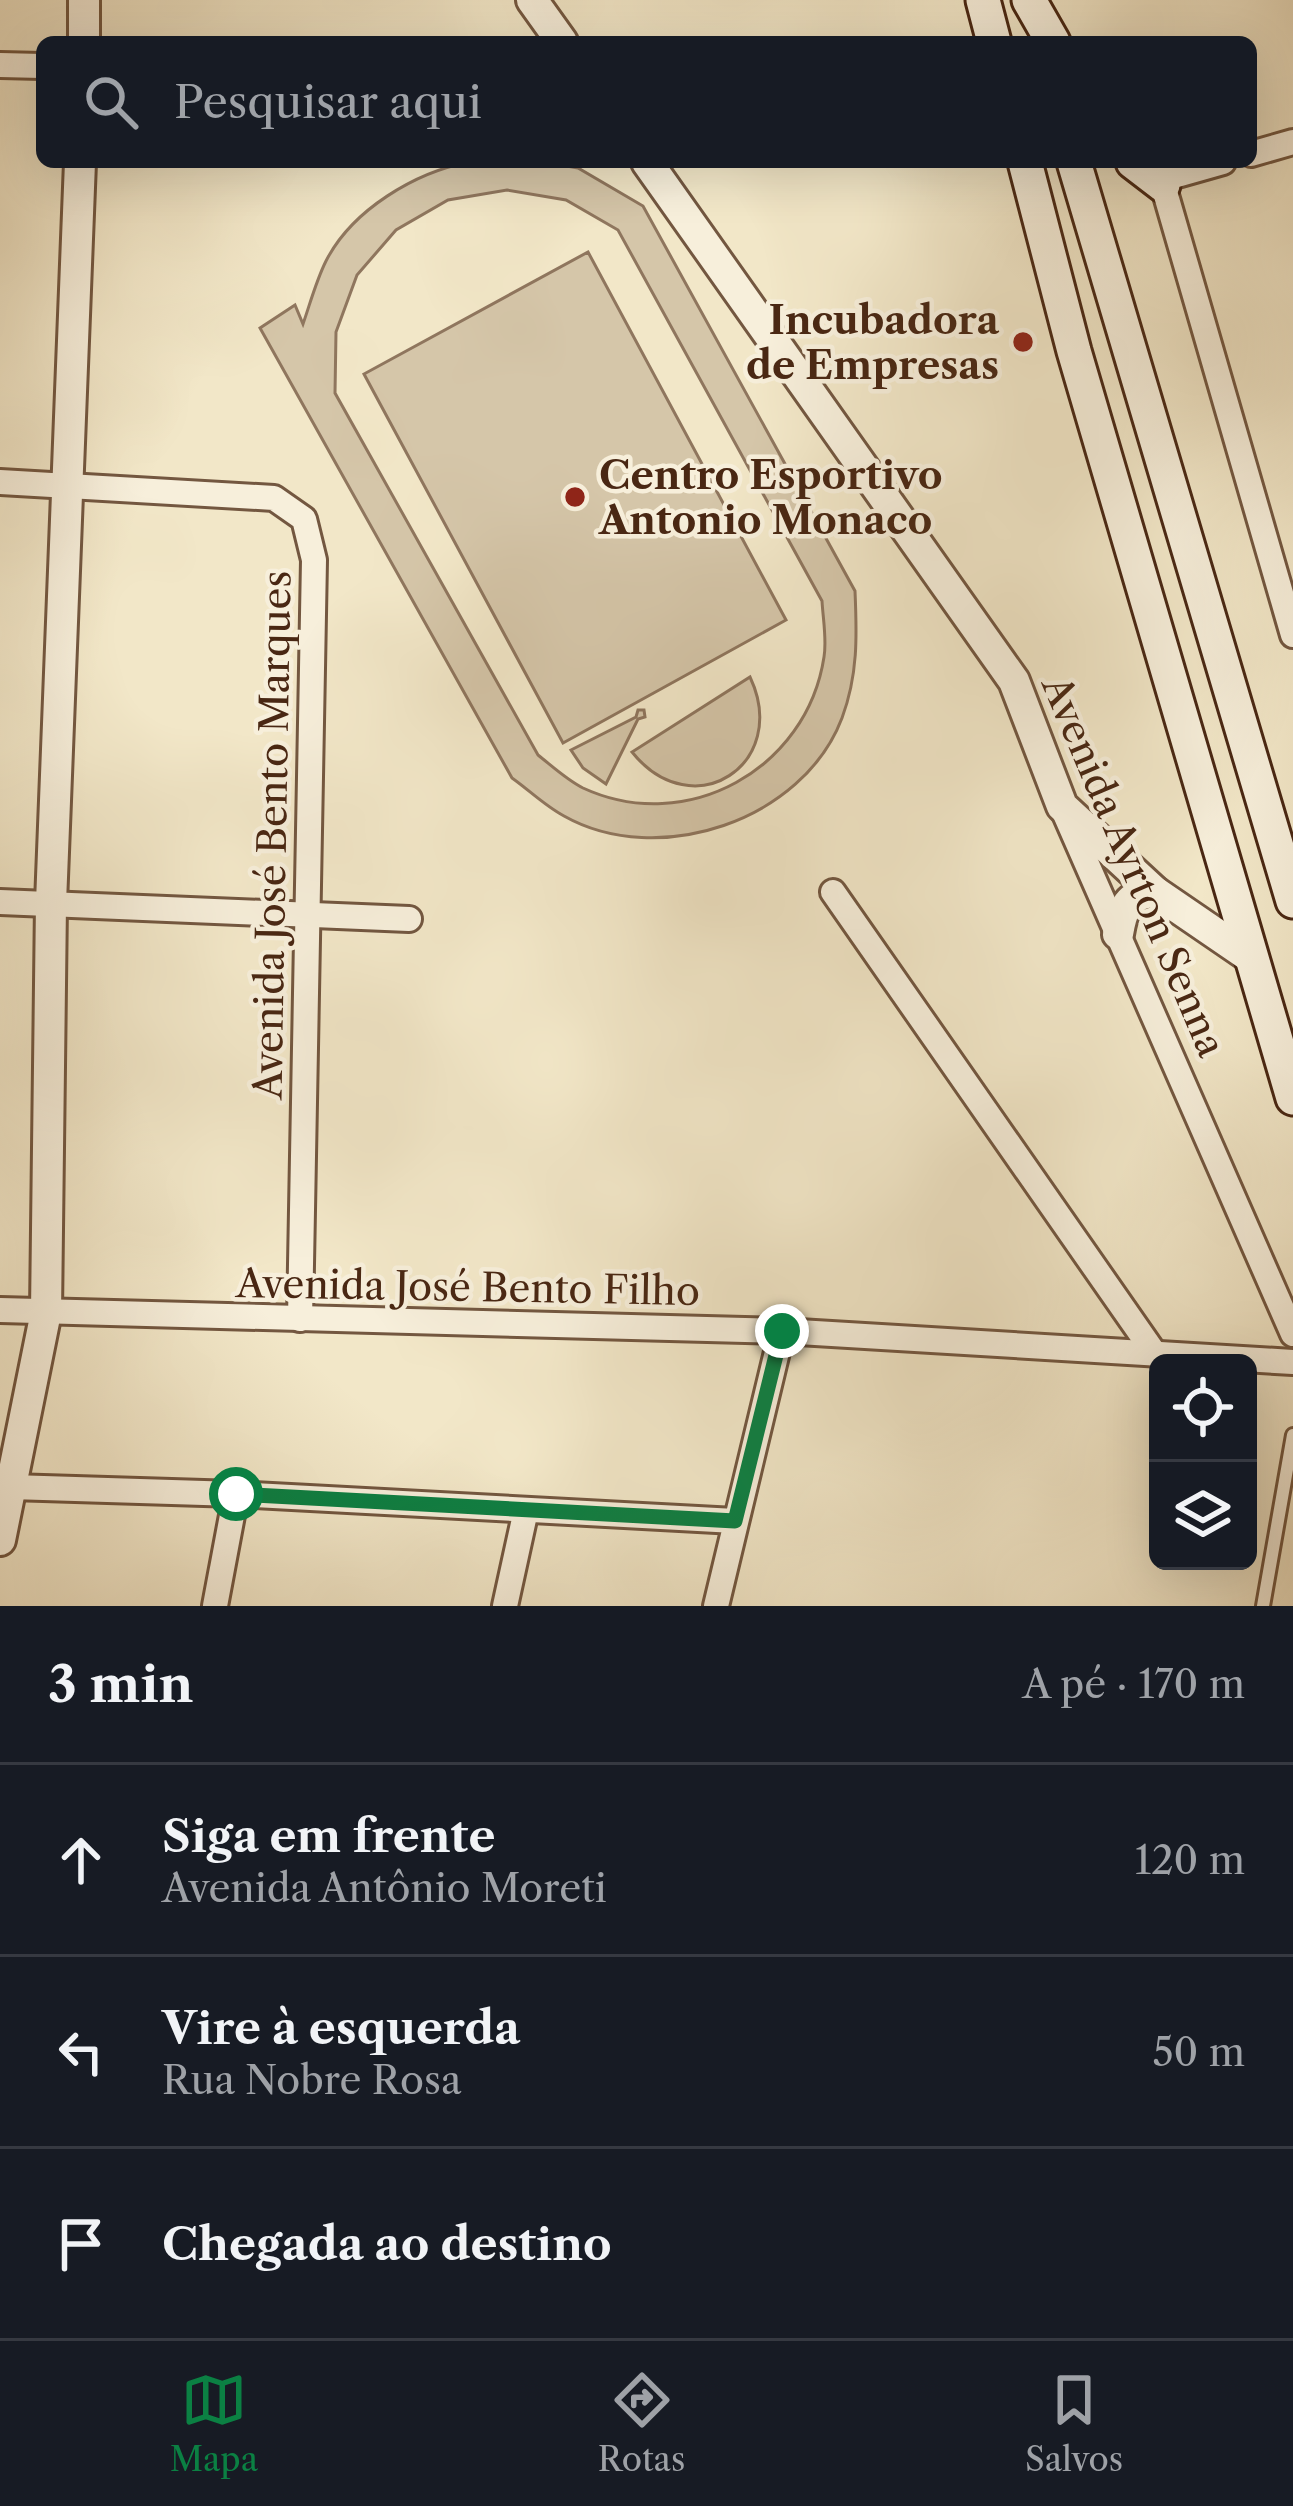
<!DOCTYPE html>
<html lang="pt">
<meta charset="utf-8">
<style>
body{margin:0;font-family:"Libre Caslon Text",serif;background:#20242c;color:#f1f3f6}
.controls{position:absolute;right:36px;bottom:36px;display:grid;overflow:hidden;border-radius:18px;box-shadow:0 12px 48px #0002}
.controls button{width:108px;height:108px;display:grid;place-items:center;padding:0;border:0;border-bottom:3px solid #363941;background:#171b24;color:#f1f3f6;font:60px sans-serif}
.stop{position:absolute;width:36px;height:36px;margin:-27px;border:9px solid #0b8043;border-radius:50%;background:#fff}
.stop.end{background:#0b8043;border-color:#fff;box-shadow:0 3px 12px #0008}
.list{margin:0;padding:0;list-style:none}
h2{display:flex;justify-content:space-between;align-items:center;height:156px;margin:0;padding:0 48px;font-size:51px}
h2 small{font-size:39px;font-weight:400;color:#9ea1a6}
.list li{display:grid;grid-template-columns:78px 1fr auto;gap:36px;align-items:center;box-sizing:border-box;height:192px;padding:0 48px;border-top:3px solid #363941}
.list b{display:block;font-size:45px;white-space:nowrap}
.list p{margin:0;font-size:39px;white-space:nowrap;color:#9ea1a6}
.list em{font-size:39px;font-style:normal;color:#9ea1a6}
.icon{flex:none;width:66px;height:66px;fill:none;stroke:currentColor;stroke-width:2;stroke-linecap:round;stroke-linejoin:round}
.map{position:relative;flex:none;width:1293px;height:1606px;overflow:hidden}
.search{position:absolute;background:#171b24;box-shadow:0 12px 48px #0002;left:36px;right:36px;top:36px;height:132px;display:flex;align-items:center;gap:30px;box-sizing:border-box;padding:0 42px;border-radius:18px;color:#9ea1a6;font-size:45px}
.sheet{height:732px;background:#171b24}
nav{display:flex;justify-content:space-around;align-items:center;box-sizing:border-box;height:168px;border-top:3px solid #363941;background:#171b24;font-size:33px;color:#9ea1a6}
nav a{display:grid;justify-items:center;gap:6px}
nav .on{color:#0b8043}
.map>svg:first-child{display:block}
.green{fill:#d5c6a9;stroke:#8f765e;stroke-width:3;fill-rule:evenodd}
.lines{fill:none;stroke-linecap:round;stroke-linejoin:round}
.service-casing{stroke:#735740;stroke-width:18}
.minor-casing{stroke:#735740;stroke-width:30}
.tertiary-casing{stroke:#735740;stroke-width:36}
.secondary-casing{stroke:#492713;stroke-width:39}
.service{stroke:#f7efdb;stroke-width:12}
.minor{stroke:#f7efdb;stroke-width:24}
.tertiary{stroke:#f7efdb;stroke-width:30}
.secondary{stroke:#f7efdb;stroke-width:33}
.route{stroke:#0b8043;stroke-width:15}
.poi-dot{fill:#8f2418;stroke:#f7efdb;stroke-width:4.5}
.labels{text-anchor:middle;stroke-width:9;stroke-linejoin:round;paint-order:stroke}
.poi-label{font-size:39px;font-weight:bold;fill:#492713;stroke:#f7efdb;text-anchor:end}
.street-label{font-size:39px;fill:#492713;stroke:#f7efdb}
</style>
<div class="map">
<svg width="1293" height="1606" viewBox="0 0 1293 1606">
<rect width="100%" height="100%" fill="#f2e7c8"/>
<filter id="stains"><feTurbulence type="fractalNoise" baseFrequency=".00167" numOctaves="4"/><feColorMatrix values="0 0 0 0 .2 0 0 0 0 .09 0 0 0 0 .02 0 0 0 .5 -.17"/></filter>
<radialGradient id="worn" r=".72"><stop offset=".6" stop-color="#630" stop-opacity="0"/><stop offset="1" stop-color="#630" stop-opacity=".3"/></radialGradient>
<!-- green -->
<g class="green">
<path d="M 470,162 L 544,162 L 578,168 L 643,206 L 855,591 C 857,636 858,675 842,718 C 803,821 658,869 564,816 C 545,806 529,790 512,778 L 260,328 L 295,305 L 303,324 C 310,304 316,281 326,261 C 352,210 415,172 470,162 ZM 507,190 L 566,200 L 618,230 L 822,601 C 823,619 827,640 824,657 C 807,769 687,836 583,788 C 567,780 552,766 538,755 L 335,393 L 336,332 L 357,275 L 396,230 L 448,200 Z"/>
<polygon points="588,252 786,620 563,743 364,374"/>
<path d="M 750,677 C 791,764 693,828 632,752 Z"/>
<polygon points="638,710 644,710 645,717 638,719 606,784 583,768 571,750 636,717"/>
</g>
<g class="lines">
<defs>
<polyline id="service" points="1263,1606 1293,1435"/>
<g id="minor">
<polyline points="0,65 42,66"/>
<polyline points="1251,154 1293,142"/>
<polyline points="1223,162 1170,177 1163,185 1293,635"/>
<polyline points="0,482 274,498 304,519 314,560 300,1319"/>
<polyline points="1065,814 1293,1334"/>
<polyline points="833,892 1155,1354"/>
<polyline points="0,902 409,919"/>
<polyline points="0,1310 782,1331 1293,1362"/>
<polyline points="11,1487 236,1494 735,1521"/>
<polyline points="215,1606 236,1494"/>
<polyline points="505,1606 526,1510"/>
<polyline points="716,1606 782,1331"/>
</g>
<g id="tertiary">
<polyline points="532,0 562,42"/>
<polyline points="84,42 84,0"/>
<polyline points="647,162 1014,681 1062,806 1155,892 1250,957"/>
<path d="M 1118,934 C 1122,909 1128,893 1155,892"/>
<polyline points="0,1540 46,1312 51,903 80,162"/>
</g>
<g id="secondary">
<polyline points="983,0 994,42"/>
<polyline points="1029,0 1053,42"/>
<polyline points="1025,162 1074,351 1293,1098"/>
<polyline points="1074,162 1293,901"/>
<polyline points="1133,162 1163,185"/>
</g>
</defs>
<!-- service casing -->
<use href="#service" class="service-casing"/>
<!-- minor casing -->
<use href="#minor" class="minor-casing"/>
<!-- tertiary casing -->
<use href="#tertiary" class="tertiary-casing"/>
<!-- secondary casing -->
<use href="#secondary" class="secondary-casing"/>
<!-- service -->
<use href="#service" class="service"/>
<!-- minor -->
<use href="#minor" class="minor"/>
<!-- tertiary -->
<use href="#tertiary" class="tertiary"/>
<!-- secondary -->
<use href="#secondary" class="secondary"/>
</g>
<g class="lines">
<!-- route -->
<polyline class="route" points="236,1494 735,1521 782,1331"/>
</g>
<!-- markers -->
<g class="poi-dot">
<circle cx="1023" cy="342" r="12"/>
<circle cx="575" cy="497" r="12"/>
</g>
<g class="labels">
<!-- poi labels -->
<g class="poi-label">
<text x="999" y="334">Incubadora<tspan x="999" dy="45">de Empresas</tspan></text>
<text x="599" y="489" text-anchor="start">Centro Esportivo<tspan x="599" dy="45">Antonio Monaco</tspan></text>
</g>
<!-- street labels -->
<g class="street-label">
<text transform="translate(272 835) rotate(-89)" y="14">Avenida José Bento Marques</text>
<text transform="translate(1134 866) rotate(67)" y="14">Avenida Ayrton Senna</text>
<text transform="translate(468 1287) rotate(1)" y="14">Avenida José Bento Filho</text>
</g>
</g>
<rect width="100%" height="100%" filter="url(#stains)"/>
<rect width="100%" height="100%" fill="url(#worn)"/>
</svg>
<div class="controls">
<button><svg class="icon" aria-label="locate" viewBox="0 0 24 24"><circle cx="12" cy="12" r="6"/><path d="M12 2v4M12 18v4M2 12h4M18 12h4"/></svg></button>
<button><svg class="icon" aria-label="layers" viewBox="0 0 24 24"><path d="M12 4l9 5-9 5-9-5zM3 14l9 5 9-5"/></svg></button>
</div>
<div class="stop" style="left:236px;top:1494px"></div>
<div class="stop end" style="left:782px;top:1331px"></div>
<div class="search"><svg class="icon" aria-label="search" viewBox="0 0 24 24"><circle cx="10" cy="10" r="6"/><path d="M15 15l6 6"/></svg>Pesquisar aqui</div>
</div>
<section class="sheet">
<h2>3 min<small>A pé · 170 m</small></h2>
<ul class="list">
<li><svg class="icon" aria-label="ahead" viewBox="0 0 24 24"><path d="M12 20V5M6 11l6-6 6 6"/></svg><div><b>Siga em frente</b><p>Avenida Antônio Moreti</p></div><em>120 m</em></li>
<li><svg class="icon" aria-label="left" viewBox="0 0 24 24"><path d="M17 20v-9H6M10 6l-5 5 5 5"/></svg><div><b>Vire à esquerda</b><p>Rua Nobre Rosa</p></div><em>50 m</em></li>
<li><svg class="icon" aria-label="arrive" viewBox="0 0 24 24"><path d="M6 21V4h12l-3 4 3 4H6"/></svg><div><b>Chegada ao destino</b></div></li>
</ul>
</section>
<nav>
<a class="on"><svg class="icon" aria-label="map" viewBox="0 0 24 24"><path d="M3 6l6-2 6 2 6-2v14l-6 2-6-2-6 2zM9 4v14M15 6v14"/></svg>Mapa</a>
<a><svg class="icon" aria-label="directions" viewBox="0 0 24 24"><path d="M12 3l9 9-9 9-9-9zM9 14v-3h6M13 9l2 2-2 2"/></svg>Rotas</a>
<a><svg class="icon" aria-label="saved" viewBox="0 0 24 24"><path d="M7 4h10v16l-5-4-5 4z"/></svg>Salvos</a>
</nav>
